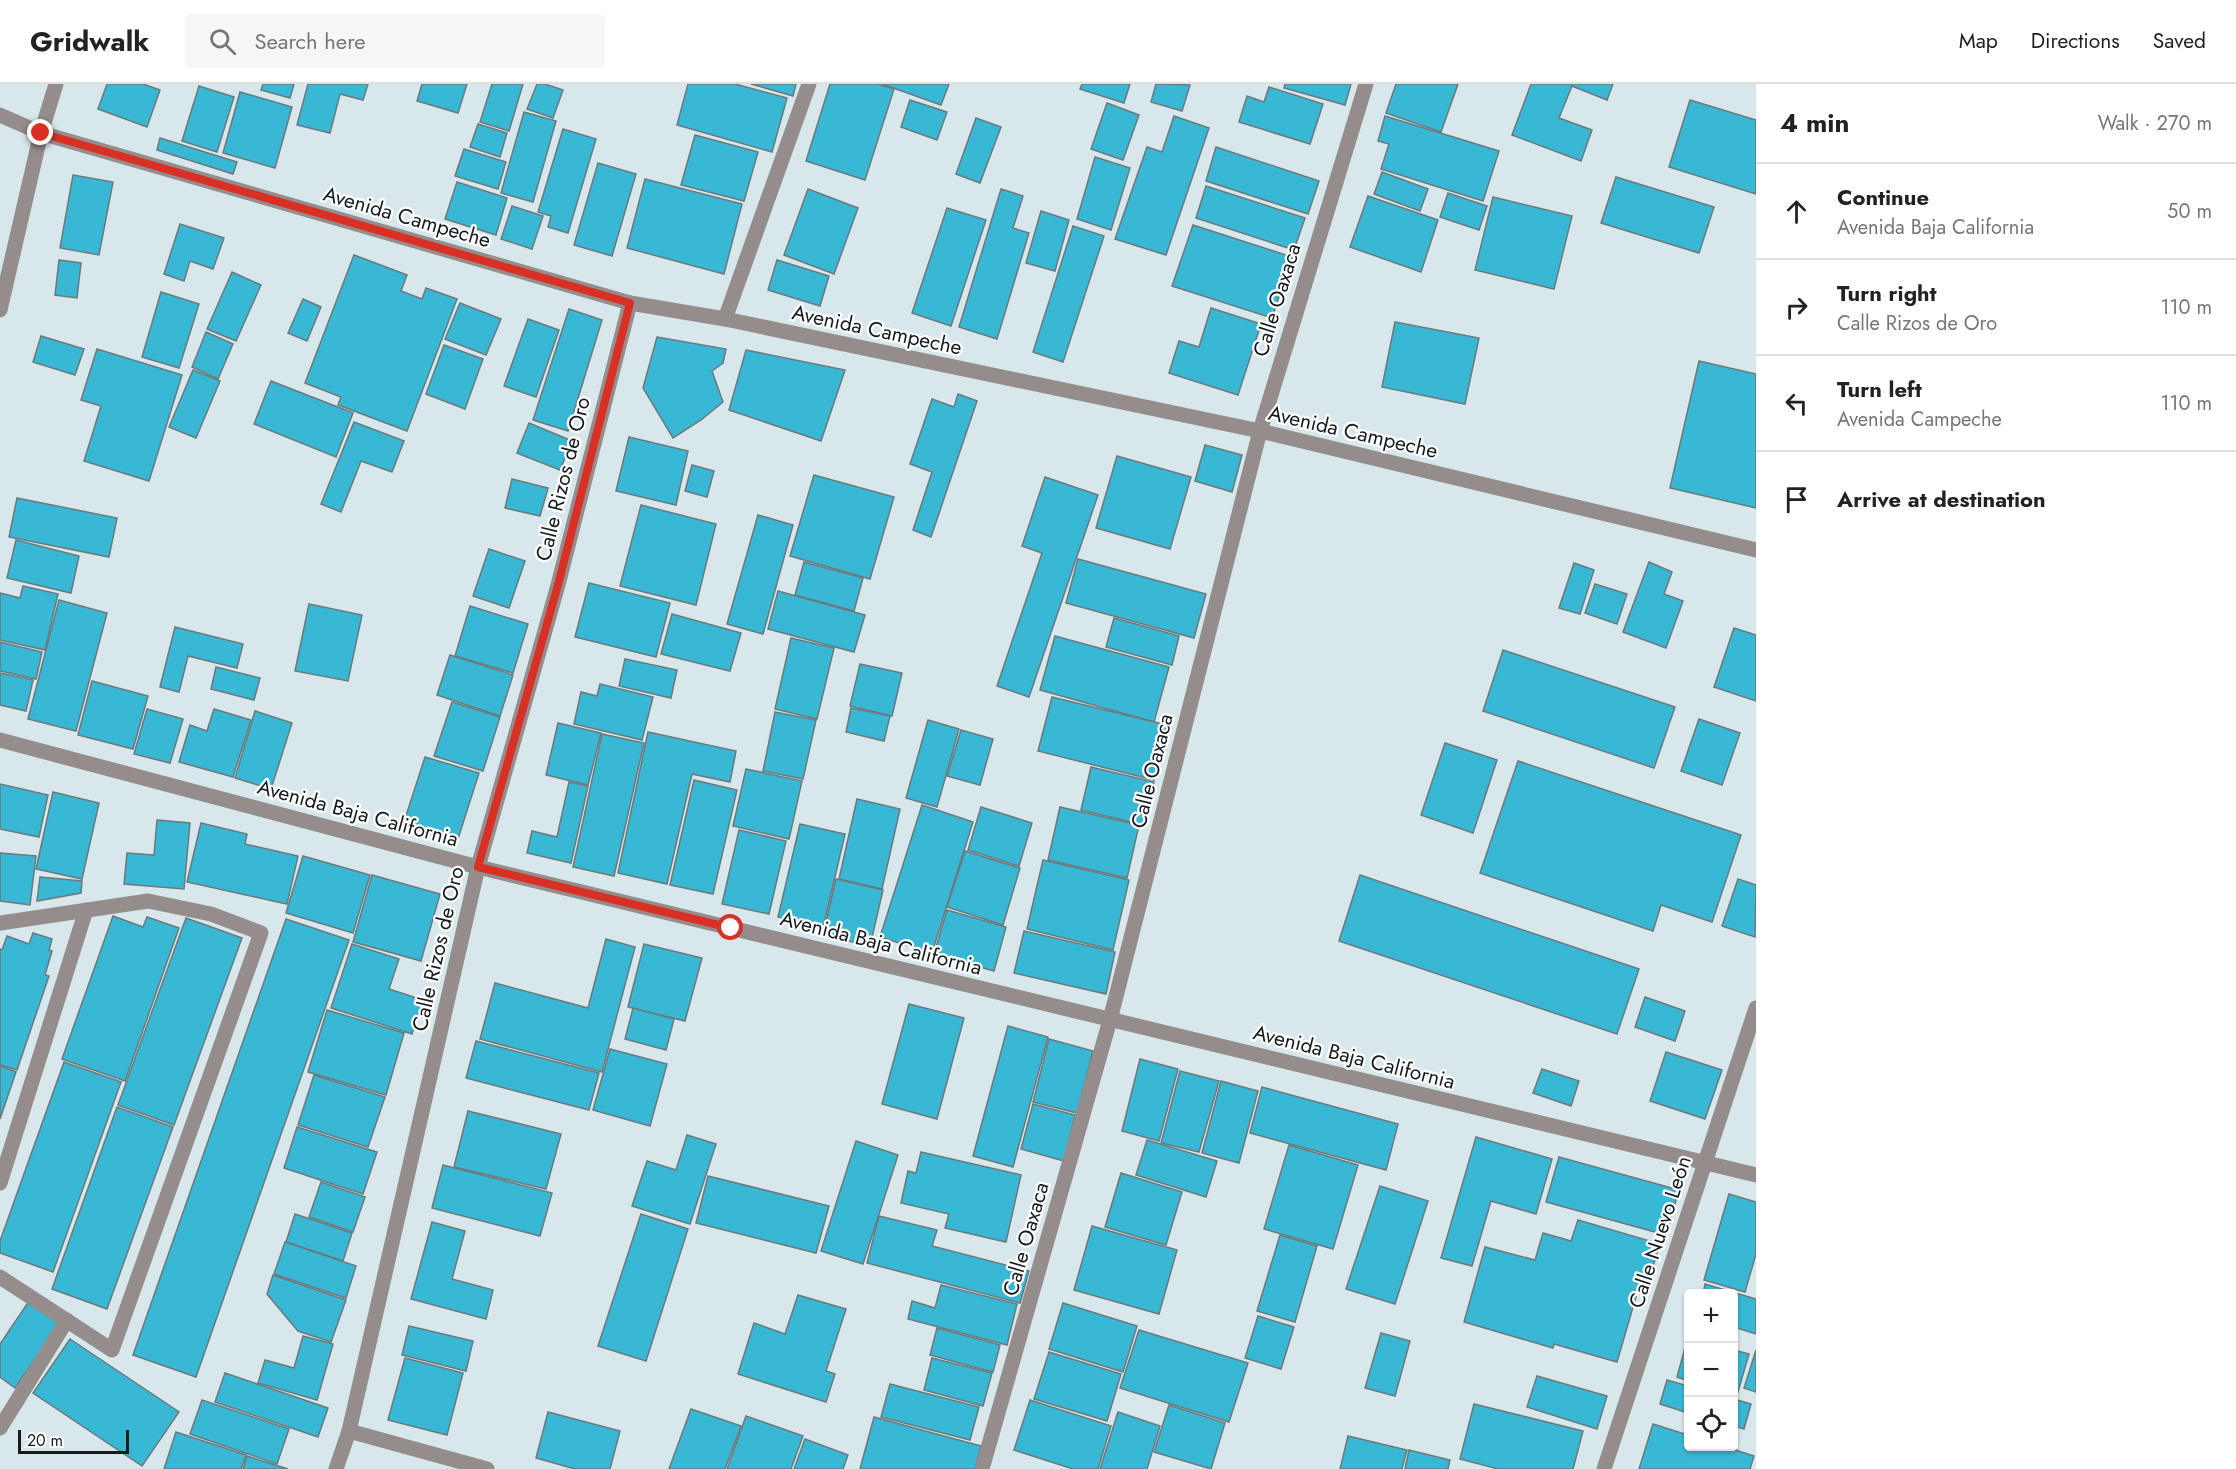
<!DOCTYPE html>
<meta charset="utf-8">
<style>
body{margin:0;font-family:Jost,sans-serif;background:#f6f6f6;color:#222}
.controls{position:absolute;right:18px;bottom:18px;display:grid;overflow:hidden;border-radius:6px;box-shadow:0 2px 4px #0004}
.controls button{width:54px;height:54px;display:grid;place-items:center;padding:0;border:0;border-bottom:2px solid #e0e0e0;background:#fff;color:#222;font:30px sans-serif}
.scale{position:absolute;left:18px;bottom:15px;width:111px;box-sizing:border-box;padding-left:6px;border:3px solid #151b1c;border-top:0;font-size:16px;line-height:21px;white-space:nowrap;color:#151b1c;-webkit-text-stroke:4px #fff;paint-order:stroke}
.stop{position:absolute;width:18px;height:18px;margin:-14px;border:4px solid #d93025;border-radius:50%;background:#fff}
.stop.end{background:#d93025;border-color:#fff;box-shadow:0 2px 6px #0008}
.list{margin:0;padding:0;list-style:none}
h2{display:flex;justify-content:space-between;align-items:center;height:78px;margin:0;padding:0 24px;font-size:26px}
h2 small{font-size:20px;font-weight:400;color:#767676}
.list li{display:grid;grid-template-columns:39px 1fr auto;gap:18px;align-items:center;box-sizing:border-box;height:96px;padding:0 24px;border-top:2px solid #e0e0e0}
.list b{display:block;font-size:22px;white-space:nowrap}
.list p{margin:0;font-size:20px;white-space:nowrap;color:#767676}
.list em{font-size:20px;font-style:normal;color:#767676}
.icon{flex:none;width:33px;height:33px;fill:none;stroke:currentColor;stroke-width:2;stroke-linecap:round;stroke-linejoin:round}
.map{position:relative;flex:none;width:1756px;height:1385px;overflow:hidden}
header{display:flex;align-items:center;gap:36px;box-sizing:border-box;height:84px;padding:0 30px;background:#fff;border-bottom:2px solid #e0e0e0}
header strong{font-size:28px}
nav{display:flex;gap:33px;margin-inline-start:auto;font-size:21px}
.search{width:420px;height:54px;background:#f6f6f6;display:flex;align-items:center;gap:15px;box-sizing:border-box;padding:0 21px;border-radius:6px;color:#767676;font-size:22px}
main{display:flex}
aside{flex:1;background:#fff}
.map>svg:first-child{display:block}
.building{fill:#39b8d5;stroke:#6a797c;stroke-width:1.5}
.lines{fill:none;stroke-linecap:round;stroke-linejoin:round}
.lane{stroke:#948d8c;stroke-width:15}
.street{stroke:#948d8c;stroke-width:15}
.route{stroke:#d93025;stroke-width:8}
.labels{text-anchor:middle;stroke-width:4.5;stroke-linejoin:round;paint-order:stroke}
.street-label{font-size:21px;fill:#151b1c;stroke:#fff}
</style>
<header>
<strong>Gridwalk</strong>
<div class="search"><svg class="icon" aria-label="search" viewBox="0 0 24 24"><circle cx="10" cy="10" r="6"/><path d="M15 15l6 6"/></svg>Search here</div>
<nav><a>Map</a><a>Directions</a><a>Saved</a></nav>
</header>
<main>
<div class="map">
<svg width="1756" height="1385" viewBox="0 0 1756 1385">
<rect width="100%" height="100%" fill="#d7e7eb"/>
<!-- building -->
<g class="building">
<polygon points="107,0 143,0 160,6 147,43 98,25"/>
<polygon points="263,0 294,0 290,14 261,6"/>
<polygon points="308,0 368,0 363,16 340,10 330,49 297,41"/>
<polygon points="422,0 467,0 458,29 417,17"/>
<polygon points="492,0 523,0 509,47 480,38"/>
<polygon points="537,0 545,0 563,6 553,34 527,25"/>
<polygon points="688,0 735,0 787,14 772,68 677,41"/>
<polygon points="751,0 796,0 793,12"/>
<polygon points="830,0 878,0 894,5 865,96 806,77"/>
<polygon points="882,0 949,0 941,21"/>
<polygon points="1082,0 1130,0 1124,19 1080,5"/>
<polygon points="1156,0 1190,1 1182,27 1151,18"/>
<polygon points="1285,0 1351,0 1345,21 1284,4"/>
<polygon points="1396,0 1458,0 1441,48 1386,29"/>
<polygon points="1531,0 1613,0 1607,16 1572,2 1559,34 1592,46 1581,77 1512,51"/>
<polygon points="199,2 234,13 217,68 182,57"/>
<polygon points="1269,3 1323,20 1310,60 1239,38 1247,12 1264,18"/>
<polygon points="240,8 292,23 275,84 223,69"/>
<polygon points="910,16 947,28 937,56 901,43"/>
<polygon points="1690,16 1756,36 1756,110 1669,83"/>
<polygon points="1107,19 1139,31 1123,76 1091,65"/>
<polygon points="524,28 556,37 533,118 501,109"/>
<polygon points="1174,32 1209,44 1166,171 1115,155 1147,63 1162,68"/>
<polygon points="1385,32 1499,67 1483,117 1381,85 1389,60 1378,57"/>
<polygon points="976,34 1001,43 980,99 956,90"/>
<polygon points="478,40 507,49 500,73 470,63"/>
<polygon points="563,45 596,55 568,149 548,143 551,132 538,128"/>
<polygon points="695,51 758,68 744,117 681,101"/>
<polygon points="160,54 237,78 233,90 157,66"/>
<polygon points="1216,63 1319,97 1308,130 1206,97"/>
<polygon points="464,65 506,78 498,105 455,92"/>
<polygon points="1095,73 1130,84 1111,146 1077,135"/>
<polygon points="598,79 636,90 612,172 574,161"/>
<polygon points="1382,88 1428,105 1420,127 1374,110"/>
<polygon points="73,91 113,98 99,171 60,164"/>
<polygon points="1616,93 1714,123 1699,169 1601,139"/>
<polygon points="645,95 742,120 724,190 627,164"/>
<polygon points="457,98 507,114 496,151 445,135"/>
<polygon points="1206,102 1305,134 1294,166 1196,134"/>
<polygon points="808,105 858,124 834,190 784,171"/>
<polygon points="1001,105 1023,112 1013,144 1029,149 997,255 959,243"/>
<polygon points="1448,109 1487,122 1479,146 1440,133"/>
<polygon points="1368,112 1438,136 1421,188 1350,163"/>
<polygon points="1493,113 1572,132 1554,205 1475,186"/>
<polygon points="512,122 543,132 532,165 501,155"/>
<polygon points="947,124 986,136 951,242 912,229"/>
<polygon points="1041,127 1069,136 1055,187 1026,179"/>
<polygon points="180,140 224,154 213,185 190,177 184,197 164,190"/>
<polygon points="1193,141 1292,173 1272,234 1172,202"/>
<polygon points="1073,142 1104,152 1063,278 1033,268"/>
<polygon points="354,171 407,191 401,207 422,215 426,204 457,215 407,347 338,321 341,313 305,299"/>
<polygon points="59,176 81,179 77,214 55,211"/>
<polygon points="777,176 829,192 820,222 768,206"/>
<polygon points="232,188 261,201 236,257 207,245"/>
<polygon points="161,208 199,220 179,284 142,273"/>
<polygon points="303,215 321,223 307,257 288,249"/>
<polygon points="460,219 501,235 486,271 445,255"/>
<polygon points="1211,224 1261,240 1238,311 1169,289 1179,257 1199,263"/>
<polygon points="569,225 602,236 568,347 533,336"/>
<polygon points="528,235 559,246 536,313 504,302"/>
<polygon points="1395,238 1479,254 1465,320 1382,303"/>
<polygon points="206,248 233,260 218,295 192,283"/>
<polygon points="41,252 84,265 75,291 33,278"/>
<polygon points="657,253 726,265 723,279 712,287 723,318 701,336 673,354 643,304"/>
<polygon points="444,261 483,275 465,325 426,310"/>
<polygon points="97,265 182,291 149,397 84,377 101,322 81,316"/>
<polygon points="746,266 845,286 821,357 729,326"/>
<polygon points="1699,277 1756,290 1756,424 1670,404"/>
<polygon points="193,286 220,297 196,354 169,343"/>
<polygon points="271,297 353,329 336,373 254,340"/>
<polygon points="958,310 977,317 931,453 913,446 932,388 910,380 932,315 954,323"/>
<polygon points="354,338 404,357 392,388 361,377 341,428 321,420"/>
<polygon points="529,339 572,357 560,386 517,369"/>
<polygon points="629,353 688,367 676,421 616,407"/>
<polygon points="1205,361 1242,371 1232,408 1195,397"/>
<polygon points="1117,372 1191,393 1170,465 1096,444"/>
<polygon points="692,381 714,387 707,413 685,407"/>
<polygon points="814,391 894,413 870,495 790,472"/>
<polygon points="1045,393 1098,411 1029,613 997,602 1042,469 1022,462"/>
<polygon points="512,395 548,404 540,432 505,424"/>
<polygon points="17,414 117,434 109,473 9,453"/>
<polygon points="641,421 716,440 696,521 620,502"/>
<polygon points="758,431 793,441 763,550 727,540"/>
<polygon points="16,456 79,472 71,509 7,494"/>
<polygon points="489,465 525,477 509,524 473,512"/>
<polygon points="1078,475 1206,510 1194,554 1066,519"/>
<polygon points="804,478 863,494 854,527 795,511"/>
<polygon points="1649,478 1672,488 1664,510 1683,517 1666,564 1623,548"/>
<polygon points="1574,479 1594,486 1580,530 1559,524"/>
<polygon points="589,499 670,519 656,573 575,553"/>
<polygon points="1595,500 1627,510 1617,540 1585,529"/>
<polygon points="23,502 58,510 45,566 0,556 0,509 20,514"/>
<polygon points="778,507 865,531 854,568 768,545"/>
<polygon points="59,516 107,529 76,647 28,635"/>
<polygon points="309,520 362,531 348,597 295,587"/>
<polygon points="470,522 528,540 513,589 455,572"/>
<polygon points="672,530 741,549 730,587 661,570"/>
<polygon points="1114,534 1179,552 1172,581 1106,563"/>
<polygon points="175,543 243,560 237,584 188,572 179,608 160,603"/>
<polygon points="1734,544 1756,551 1756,617 1714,603"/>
<polygon points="1055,552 1169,583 1154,638 1040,606"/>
<polygon points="791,554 834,564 817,635 775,625"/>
<polygon points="0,558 42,568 36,595 0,587"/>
<polygon points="1503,566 1675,623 1654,684 1483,627"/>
<polygon points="450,571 513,591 500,632 437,611"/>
<polygon points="625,575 677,586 671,614 619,602"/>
<polygon points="860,580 902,589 892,632 850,622"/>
<polygon points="216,583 260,594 254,616 211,605"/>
<polygon points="0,589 33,596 26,627 0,621"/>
<polygon points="92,597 148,612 133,665 78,651"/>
<polygon points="600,600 653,613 642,656 574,640 581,608 597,612"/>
<polygon points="1052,613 1167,641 1154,696 1038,667"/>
<polygon points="452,618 500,633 483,687 434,672"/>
<polygon points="851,624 890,632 884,657 846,648"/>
<polygon points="147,625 183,635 170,679 134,670"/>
<polygon points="214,625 251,636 233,693 179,678 190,641 207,647"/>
<polygon points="255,627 292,639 271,705 235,694"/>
<polygon points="775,628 816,636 803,695 763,687"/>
<polygon points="1699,635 1740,649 1722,701 1681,687"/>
<polygon points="928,636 959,645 937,723 906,714"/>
<polygon points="558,639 601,649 588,701 546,691"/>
<polygon points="961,646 993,655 980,701 947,692"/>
<polygon points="648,648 736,667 730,698 692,690 667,800 618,789"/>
<polygon points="602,650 644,659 614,792 573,783"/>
<polygon points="1445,659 1497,676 1473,749 1421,731"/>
<polygon points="425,673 479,689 457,758 403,741"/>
<polygon points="1518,677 1741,751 1712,838 1661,821 1653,847 1480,789"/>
<polygon points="1091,683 1154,698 1144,741 1081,726"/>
<polygon points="746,685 802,697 789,755 733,742"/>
<polygon points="694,696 737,706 713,810 670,801"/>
<polygon points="569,698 588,702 571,779 527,769 532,747 557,753"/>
<polygon points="0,700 48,711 39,753 0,745"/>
<polygon points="53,708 99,719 82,795 36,785"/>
<polygon points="857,715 900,725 882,805 839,795"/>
<polygon points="922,721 973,738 932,869 880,853"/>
<polygon points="981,723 1032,739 1019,782 968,766"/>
<polygon points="1060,723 1139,741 1127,794 1048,776"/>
<polygon points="157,736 190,739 184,805 124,800 127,769 154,771"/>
<polygon points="201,739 247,750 245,760 298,772 287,820 187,798"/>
<polygon points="800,740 845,750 823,844 778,833"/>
<polygon points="739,746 786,757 769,830 722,820"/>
<polygon points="965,767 1020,784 1003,841 947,823"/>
<polygon points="0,769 36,772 30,821 0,817"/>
<polygon points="303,772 370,791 353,849 286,829"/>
<polygon points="1043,776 1129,796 1113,866 1027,845"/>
<polygon points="372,791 440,810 421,877 353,858"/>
<polygon points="1360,791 1639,885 1617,950 1339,857"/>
<polygon points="40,793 82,797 81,809 37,817"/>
<polygon points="836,795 883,806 870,862 823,851"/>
<polygon points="1738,795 1756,801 1755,853 1722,842"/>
<polygon points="947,826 1006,843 994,887 934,870"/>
<polygon points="113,832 143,843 147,833 179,844 125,997 62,975"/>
<polygon points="186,834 242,854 174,1041 118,1021"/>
<polygon points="286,835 349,856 196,1293 133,1271"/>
<polygon points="1024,847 1115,868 1106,910 1014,889"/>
<polygon points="33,849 52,855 49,866 52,867 45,891 49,892 17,986 0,981 0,865 2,866 7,852 29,860"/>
<polygon points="606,855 635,863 602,988 480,955 495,899 588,924"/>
<polygon points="352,860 399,875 389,905 423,916 412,950 331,924"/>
<polygon points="644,860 702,874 685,937 628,923"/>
<polygon points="1645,913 1685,927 1675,957 1635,943"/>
<polygon points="909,920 964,934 937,1035 882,1020"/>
<polygon points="633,924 674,935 666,966 625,955"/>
<polygon points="327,926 404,949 386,1011 308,988"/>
<polygon points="1008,942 1048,953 1013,1083 973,1072"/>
<polygon points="1049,955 1093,967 1077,1029 1033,1018"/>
<polygon points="476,957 599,989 589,1026 466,994"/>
<polygon points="610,965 667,980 650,1042 593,1026"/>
<polygon points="1666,968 1722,986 1705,1035 1650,1017"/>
<polygon points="1140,975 1178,985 1159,1057 1122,1047"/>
<polygon points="64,978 121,998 53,1188 0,1169 0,1157"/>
<polygon points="0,982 16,988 0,1035"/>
<polygon points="1542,985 1579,997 1571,1022 1533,1009"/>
<polygon points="1180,987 1219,997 1199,1068 1161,1059"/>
<polygon points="314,991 385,1013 368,1063 298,1041"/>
<polygon points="1221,997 1258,1007 1239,1079 1202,1069"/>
<polygon points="1262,1003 1398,1040 1386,1086 1250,1049"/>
<polygon points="1033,1020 1075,1031 1064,1077 1021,1065"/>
<polygon points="117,1023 173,1043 107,1225 52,1205"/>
<polygon points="468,1027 561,1050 546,1105 454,1083"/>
<polygon points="297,1043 377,1068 363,1110 284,1084"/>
<polygon points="687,1051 716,1060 690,1140 632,1122 647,1077 676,1086"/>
<polygon points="1476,1053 1552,1075 1536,1130 1491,1117 1472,1182 1441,1174"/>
<polygon points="1147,1056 1217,1077 1206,1113 1136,1091"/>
<polygon points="856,1057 898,1071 863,1180 821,1167"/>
<polygon points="1289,1061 1358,1081 1333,1165 1264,1145"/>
<polygon points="921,1068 1021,1091 1006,1158 945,1144 949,1130 901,1119 908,1087 916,1089"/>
<polygon points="1559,1073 1679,1106 1666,1151 1546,1118"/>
<polygon points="443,1081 552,1109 540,1152 432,1124"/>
<polygon points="1121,1089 1182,1108 1166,1161 1105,1143"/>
<polygon points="708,1092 829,1122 816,1169 696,1139"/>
<polygon points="321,1098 365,1113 353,1148 309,1133"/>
<polygon points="1380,1102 1428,1117 1395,1220 1346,1205"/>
<polygon points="1729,1110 1756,1118 1756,1170 1745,1208 1704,1196"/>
<polygon points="295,1130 352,1149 343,1177 286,1158"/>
<polygon points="641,1130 688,1145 646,1277 598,1262"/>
<polygon points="879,1132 937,1146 932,1162 1029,1187 1020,1219 867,1179"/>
<polygon points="1578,1136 1660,1160 1645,1209 1638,1206 1617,1278 1554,1260 1553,1264 1464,1238 1485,1163 1535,1176 1543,1149 1571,1157"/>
<polygon points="432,1138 465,1147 452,1195 493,1206 486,1235 411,1215"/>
<polygon points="1092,1142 1177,1166 1159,1230 1074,1206"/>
<polygon points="1280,1151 1317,1162 1295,1238 1257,1227"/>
<polygon points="285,1158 356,1182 346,1214 274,1190"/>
<polygon points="273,1191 346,1216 331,1258 298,1247 267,1210"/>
<polygon points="1705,1200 1756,1215 1756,1250 1734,1243 1734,1210 1703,1210"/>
<polygon points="941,1201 1017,1220 1007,1261 908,1235 912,1217 935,1224"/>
<polygon points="798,1211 846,1225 826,1287 835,1290 826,1318 738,1290 754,1239 785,1250"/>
<polygon points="29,1217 60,1239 15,1304 0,1293 0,1260"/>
<polygon points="1063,1219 1137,1242 1123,1288 1049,1265"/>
<polygon points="1258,1232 1294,1243 1281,1285 1245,1274"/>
<polygon points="409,1242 473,1257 466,1287 402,1271"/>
<polygon points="937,1244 1000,1261 993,1288 930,1271"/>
<polygon points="1139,1246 1248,1279 1229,1338 1120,1304"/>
<polygon points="1381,1249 1410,1257 1395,1312 1365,1304"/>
<polygon points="303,1252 333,1260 317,1316 258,1299 265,1276 294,1284"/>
<polygon points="1688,1253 1688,1297 1677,1293"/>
<polygon points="70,1255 179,1328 142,1382 33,1309"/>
<polygon points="1734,1266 1749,1270 1737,1311 1734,1310"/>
<polygon points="1756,1266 1756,1308 1744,1304"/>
<polygon points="1049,1268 1121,1290 1107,1337 1034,1315"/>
<polygon points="405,1274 463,1289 447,1351 388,1336"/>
<polygon points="932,1274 992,1289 983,1322 924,1306"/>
<polygon points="225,1289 328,1324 318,1353 215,1318"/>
<polygon points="1537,1292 1607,1312 1597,1345 1527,1323"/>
<polygon points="1667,1296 1688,1302 1688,1329 1660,1320"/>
<polygon points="890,1300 979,1323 970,1356 881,1333"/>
<polygon points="1734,1315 1751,1320 1744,1345 1734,1342"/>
<polygon points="202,1316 289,1345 277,1380 190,1350"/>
<polygon points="1030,1316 1111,1342 1098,1385 1073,1385 1014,1366"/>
<polygon points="1474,1320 1583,1347 1573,1385 1498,1385 1460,1375"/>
<polygon points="1169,1321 1225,1339 1211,1385 1154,1368"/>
<polygon points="691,1325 741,1342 725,1385 669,1385"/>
<polygon points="548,1328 620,1347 610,1385 575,1385 536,1374"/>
<polygon points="1118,1328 1160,1342 1147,1385 1100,1385"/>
<polygon points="746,1332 803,1352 791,1385 727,1385"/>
<polygon points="874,1333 981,1362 975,1385 860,1385"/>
<polygon points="1653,1340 1688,1351 1688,1362 1723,1362 1754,1372 1750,1385 1639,1385"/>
<polygon points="176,1348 246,1371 241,1385 164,1385"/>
<polygon points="1348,1352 1407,1366 1402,1385 1340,1385"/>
<polygon points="805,1355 848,1371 843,1385 794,1385"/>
<polygon points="1409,1366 1450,1376 1448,1385 1405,1385"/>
<polygon points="247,1372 288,1385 243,1385"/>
</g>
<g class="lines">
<!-- lane -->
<g class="lane">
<polyline points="0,839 148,817 211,830 261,849 112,1266 0,1193"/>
<polyline points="0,1099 86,826"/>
<polyline points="0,1344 67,1236"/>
</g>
<!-- street -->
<g class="street">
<polyline points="0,31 41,49 630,219 725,235 1260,347 1756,466"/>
<polyline points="0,226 41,49 56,0"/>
<polyline points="725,235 809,0"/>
<polyline points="0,656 478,783 1756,1091"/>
<polyline points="349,1347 487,1385"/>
<polyline points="336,1385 349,1347 478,783 558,501 630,219"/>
<polyline points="982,1385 1110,936 1260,347 1366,0"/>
<polyline points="1604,1385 1756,924"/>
</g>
</g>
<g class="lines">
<!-- route -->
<polyline class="route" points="41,49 630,219 558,501 478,783 731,844"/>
</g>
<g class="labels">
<!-- street labels -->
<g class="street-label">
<text transform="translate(407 133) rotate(16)" y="7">Avenida Campeche</text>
<text transform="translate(1277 216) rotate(-73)" y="7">Calle Oaxaca</text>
<text transform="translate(877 246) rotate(12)" y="7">Avenida Campeche</text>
<text transform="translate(1353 348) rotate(13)" y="7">Avenida Campeche</text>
<text transform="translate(563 395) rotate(-76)" y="7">Calle Rizos de Oro</text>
<text transform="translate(1152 687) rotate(-76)" y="7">Calle Oaxaca</text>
<text transform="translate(358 729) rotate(15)" y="7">Avenida Baja California</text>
<text transform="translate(881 859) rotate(14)" y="7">Avenida Baja California</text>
<text transform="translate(438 865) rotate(-77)" y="7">Calle Rizos de Oro</text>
<text transform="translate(1354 973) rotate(14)" y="7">Avenida Baja California</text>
<text transform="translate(1660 1148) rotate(-72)" y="7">Calle Nuevo León</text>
<text transform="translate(1026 1155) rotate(-74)" y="7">Calle Oaxaca</text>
</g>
</g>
</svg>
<div class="controls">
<button>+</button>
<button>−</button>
<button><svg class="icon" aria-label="locate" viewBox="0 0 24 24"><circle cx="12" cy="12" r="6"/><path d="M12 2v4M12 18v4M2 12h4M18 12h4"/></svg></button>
</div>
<div class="scale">20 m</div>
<div class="stop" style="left:731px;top:844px"></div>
<div class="stop end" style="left:41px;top:49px"></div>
</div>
<aside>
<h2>4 min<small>Walk · 270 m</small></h2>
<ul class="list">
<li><svg class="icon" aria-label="ahead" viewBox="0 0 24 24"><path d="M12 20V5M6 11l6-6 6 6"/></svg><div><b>Continue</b><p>Avenida Baja California</p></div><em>50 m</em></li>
<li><svg class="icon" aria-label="right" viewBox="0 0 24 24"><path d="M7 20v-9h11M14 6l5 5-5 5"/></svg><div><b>Turn right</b><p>Calle Rizos de Oro</p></div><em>110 m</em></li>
<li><svg class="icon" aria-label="left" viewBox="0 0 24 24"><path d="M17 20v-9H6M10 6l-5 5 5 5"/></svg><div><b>Turn left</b><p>Avenida Campeche</p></div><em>110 m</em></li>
<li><svg class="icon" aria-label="arrive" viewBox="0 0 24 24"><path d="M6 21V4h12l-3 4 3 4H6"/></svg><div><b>Arrive at destination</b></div></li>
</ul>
</aside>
</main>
